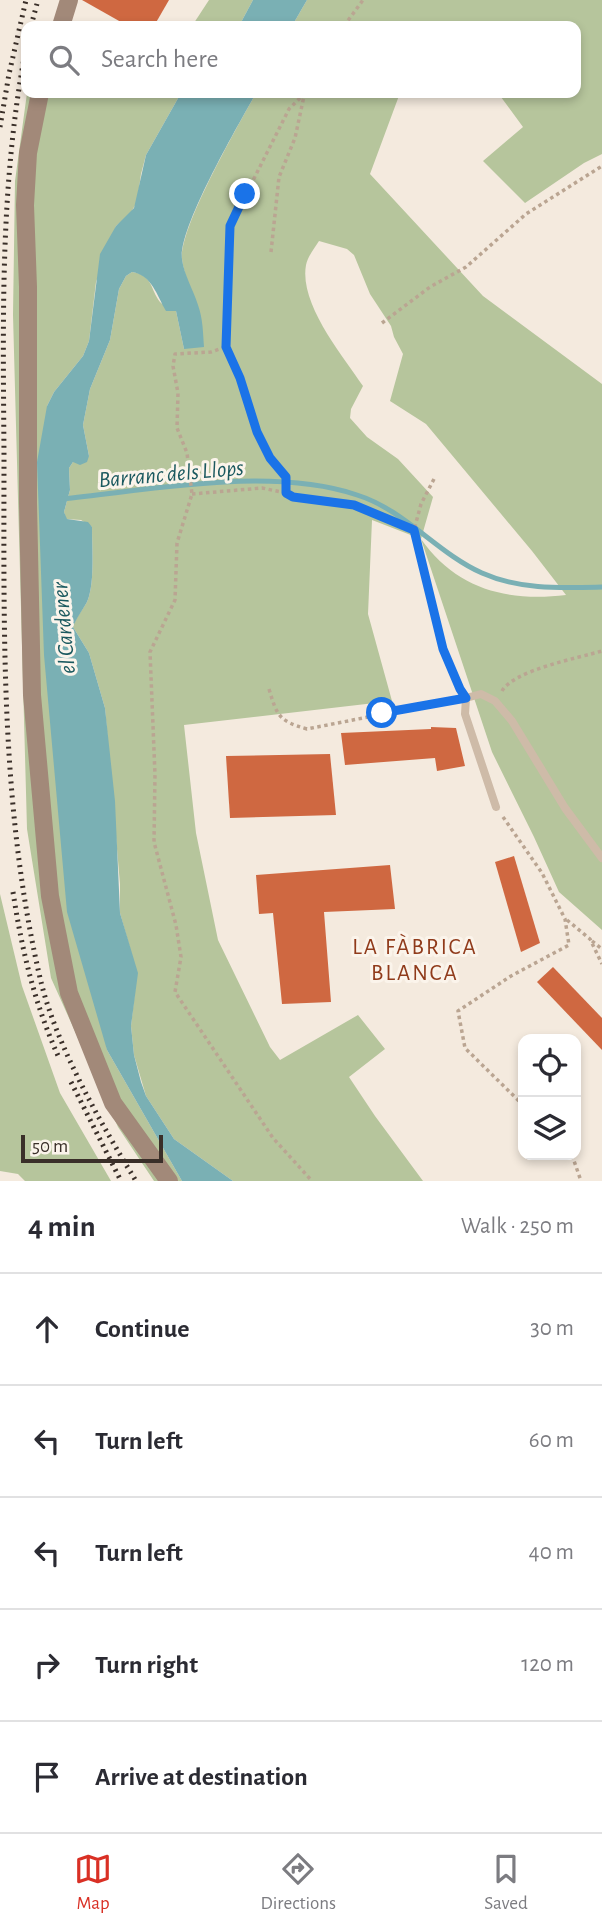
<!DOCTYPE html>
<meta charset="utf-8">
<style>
body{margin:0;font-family:"Alegreya Sans",sans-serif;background:#f2f2f3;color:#2b2b33}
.controls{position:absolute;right:21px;bottom:21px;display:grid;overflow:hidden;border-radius:14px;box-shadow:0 4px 10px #0003}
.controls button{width:63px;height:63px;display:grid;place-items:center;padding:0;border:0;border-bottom:2px solid #e1e1e2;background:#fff;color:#2b2b33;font:35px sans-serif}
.scale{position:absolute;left:21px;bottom:18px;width:142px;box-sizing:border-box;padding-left:7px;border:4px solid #3a2f29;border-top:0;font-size:19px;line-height:24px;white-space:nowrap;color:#3a2f29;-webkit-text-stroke:5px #fbf4eb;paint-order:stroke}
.stop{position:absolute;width:21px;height:21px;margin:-16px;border:5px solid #1a73e8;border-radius:50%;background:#fff}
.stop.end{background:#1a73e8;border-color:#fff;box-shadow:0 2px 7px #0008}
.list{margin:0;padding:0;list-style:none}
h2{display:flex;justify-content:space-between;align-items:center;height:91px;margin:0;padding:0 28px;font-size:30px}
h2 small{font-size:23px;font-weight:400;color:#7c7c81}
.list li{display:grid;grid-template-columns:46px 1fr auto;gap:21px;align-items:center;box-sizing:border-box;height:112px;padding:0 28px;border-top:2px solid #e1e1e2}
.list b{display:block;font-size:26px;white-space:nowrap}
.list em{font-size:23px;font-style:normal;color:#7c7c81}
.icon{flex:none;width:38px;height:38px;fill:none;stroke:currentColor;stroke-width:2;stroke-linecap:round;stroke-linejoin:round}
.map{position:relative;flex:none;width:602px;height:1181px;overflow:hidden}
.search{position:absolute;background:#fff;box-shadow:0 4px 10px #0003;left:21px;right:21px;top:21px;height:77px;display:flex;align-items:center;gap:18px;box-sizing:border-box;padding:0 24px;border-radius:14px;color:#7c7c81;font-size:26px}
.sheet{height:651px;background:#fff}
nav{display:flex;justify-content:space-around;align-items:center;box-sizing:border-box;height:98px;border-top:2px solid #e1e1e2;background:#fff;font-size:19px;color:#7c7c81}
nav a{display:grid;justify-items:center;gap:4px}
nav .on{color:#d93025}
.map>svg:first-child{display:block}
.green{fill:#b6c59c;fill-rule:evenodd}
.water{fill:#7ab0b4}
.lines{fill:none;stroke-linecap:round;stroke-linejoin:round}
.stream{stroke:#7ab0b4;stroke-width:5}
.building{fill:#cf6841}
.path{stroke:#baa592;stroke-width:3.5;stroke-dasharray:3.5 3.5;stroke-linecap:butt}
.lane{stroke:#cebba8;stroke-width:8}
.secondary{stroke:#a28979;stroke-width:18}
.rail{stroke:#3a2f29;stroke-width:5;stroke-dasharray:2 5;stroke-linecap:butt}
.route{stroke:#1a73e8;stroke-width:9}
.labels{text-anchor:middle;stroke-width:6;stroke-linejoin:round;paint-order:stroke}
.water-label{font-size:23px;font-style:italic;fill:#1b595f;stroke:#fbf4eb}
.neighbourhood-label{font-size:23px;letter-spacing:2px;fill:#903b1b;stroke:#fbf4eb}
</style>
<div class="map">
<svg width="602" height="1181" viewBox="0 0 602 1181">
<rect width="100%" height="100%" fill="#f4eade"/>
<!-- green -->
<g class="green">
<polygon points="209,0 253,0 239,26 192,26"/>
<polygon points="307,0 602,0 602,154 584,163 525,203 483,161 523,127 498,93 576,93 576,26 292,26"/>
<polygon points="27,93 181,93 146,155 141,174 137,202 130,214 116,226 96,282 89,341 83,356 54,392 47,406 107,1050 182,1181 154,1181 118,1127 51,978 27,829 13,315 15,181"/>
<path d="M 256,93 L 400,93 L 370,174 L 483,296 L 602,384 L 602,930 L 559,892 L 534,837 L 492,752 L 421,539 L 372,520 L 368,614 L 392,701 L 184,725 L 196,833 L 218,940 L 270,1047 L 280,1060 L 358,1015 L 385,1049 L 349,1077 L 375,1116 L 423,1181 L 233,1181 L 174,1139 L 146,1096 L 134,1055 L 131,1026 L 137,973 L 120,913 L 120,884 L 105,708 L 89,653 L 73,627 C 76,617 82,611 87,602 C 95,584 92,548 92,527 L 81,520 L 66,519 L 64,512 L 70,490 L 69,468 L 73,462 L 89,456 L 83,425 L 90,389 L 110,340 L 119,289 L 126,276 L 132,272 C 153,275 150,289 160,302 C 164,306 171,309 176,311 L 184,349 L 202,331 C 201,305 185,284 182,259 C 179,228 239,124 256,93 ZM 319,241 L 347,249 L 354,255 L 370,294 L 391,326 L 394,337 L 403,354 L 390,401 L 426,424 L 532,551 L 566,595 C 507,602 456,589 421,539 L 433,497 L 398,459 L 367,437 L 350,418 L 351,409 L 363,386 C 343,356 299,304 306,265 C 308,256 314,249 319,241 Z"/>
<polygon points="0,894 22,986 60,1093 111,1181 25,1181 18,1174 0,1171"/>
</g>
<!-- water -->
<g class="water">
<polygon points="253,0 307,0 292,26 239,26"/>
<path d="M 181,93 L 256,93 C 239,124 178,228 182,259 C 184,275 193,289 198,305 C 203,319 203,333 204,347 L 184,349 L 176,311 L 166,311 C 157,296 152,275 132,272 L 126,276 L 119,289 L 110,340 L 90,389 L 83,425 L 89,456 L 87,462 L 80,465 L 73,462 L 69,468 L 70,490 L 64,512 L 67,519 L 88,522 L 92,527 C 92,548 95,584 87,602 C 82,611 77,617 73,627 L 89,653 L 105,708 L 115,801 L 120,913 L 138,973 L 131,1026 L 134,1055 L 141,1082 L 146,1096 L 174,1139 L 233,1181 L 182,1181 L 107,1050 L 67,912 L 44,655 L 37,462 L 47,406 L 54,392 L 83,356 L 89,341 L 100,254 L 116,226 L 134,208 L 146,155 Z"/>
</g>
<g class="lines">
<!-- stream -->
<path class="stream" d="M 62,499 C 152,490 270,466 357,495 C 405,510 437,553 482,573 C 520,590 561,588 602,587"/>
</g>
<!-- building -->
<g class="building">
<polygon points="82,0 169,0 154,26 128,26"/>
<polygon points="431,727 456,728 465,766 437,771 435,758 345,765 341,733 431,729"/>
<polygon points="330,754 336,815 230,818 226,756"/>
<polygon points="514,856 540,943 521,952 495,862"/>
<polygon points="390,865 395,909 324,912 331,1002 282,1004 273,913 259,914 256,875"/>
<polygon points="553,967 602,1018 602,1050 537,982"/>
</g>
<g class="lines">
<!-- path -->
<g class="path">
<polyline points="344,26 363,0"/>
<polyline points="305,93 289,109 230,226 226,287 225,347 240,378 257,432 270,458 286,477 286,493 293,497 353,505 414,530"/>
<polyline points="271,252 279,177 295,138 304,96"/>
<polyline points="382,323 430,287 466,267 526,214 602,166"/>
<polyline points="225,347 211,352 175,354 173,366 178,393 177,428 187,453 192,494 177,543 175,600 150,652 155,775 154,842 176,925 181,957 175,992 273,1138 312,1181"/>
<polyline points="434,479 421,504 414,530 443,649 459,687"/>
<polyline points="192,494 262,488 286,493"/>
<path d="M 269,689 C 277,716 279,721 307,729 L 455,700"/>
<path d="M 502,691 C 514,670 578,658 602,651"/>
<polyline points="503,817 542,873 565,919 569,945 511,976 458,1011 465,1048 523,1105"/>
<polyline points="567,920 590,939 602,964"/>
<polyline points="592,941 602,949"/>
<polyline points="572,1155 581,1181"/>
</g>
<!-- lane -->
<polyline class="lane" points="496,807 465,714 466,698 481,694 495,701 512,721 565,808 602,858"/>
<!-- secondary -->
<g class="secondary">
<polyline points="61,26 69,0"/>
<polyline points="40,93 28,153 25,205 28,287 28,503 32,695 50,896 69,993 113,1103 169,1181"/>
</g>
<!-- rail -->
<g class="rail">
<polyline points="31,26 38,0"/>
<path d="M 26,48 C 0,182 3,318 4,454 C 4,631 0,809 41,982 C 57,1047 101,1124 136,1181"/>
<polyline points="0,127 9,74 26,0"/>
<path d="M 13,892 C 22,951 35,1006 60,1060"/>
<polyline points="71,1082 121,1181"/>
</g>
</g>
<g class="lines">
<!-- route -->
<polyline class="route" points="245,194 230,226 226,347 240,378 257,432 270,458 286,477 286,493 293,497 354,505 414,530 443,649 460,689 466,698 382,713"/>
</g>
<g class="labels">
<!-- water labels -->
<g class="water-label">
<text transform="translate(171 473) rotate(-5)" y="8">Barranc dels Llops</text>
<text transform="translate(63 628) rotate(-95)" y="8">el Cardener</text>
</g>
<!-- neighbourhood labels -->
<g class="neighbourhood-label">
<text x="415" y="954">LA FÀBRICA<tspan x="415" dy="26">BLANCA</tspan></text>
</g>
</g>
</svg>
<div class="controls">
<button><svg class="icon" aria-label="locate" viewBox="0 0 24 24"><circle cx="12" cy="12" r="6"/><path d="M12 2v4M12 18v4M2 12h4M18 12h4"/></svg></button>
<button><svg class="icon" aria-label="layers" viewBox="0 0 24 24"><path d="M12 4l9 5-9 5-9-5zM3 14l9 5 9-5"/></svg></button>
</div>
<div class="scale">50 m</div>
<div class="stop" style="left:382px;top:713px"></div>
<div class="stop end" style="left:245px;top:194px"></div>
<div class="search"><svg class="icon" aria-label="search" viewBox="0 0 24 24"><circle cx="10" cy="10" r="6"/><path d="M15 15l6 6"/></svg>Search here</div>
</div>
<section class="sheet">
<h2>4 min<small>Walk · 250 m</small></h2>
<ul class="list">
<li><svg class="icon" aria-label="ahead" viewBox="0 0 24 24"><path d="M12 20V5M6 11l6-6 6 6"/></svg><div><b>Continue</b></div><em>30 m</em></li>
<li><svg class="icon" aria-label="left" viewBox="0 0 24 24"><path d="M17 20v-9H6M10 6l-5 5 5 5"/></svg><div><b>Turn left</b></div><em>60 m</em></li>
<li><svg class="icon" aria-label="left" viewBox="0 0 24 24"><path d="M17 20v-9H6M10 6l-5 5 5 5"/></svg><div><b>Turn left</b></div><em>40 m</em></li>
<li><svg class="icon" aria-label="right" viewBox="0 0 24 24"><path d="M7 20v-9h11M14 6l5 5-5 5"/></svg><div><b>Turn right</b></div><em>120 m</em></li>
<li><svg class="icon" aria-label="arrive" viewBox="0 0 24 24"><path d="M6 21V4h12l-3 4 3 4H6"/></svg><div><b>Arrive at destination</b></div></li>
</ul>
</section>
<nav>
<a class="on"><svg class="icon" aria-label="map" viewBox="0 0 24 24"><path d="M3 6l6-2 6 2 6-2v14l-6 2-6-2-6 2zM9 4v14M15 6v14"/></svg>Map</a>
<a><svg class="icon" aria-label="directions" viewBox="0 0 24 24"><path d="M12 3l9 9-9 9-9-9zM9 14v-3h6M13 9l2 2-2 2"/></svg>Directions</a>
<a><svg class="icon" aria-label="saved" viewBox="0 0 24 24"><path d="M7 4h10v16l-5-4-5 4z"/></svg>Saved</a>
</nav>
